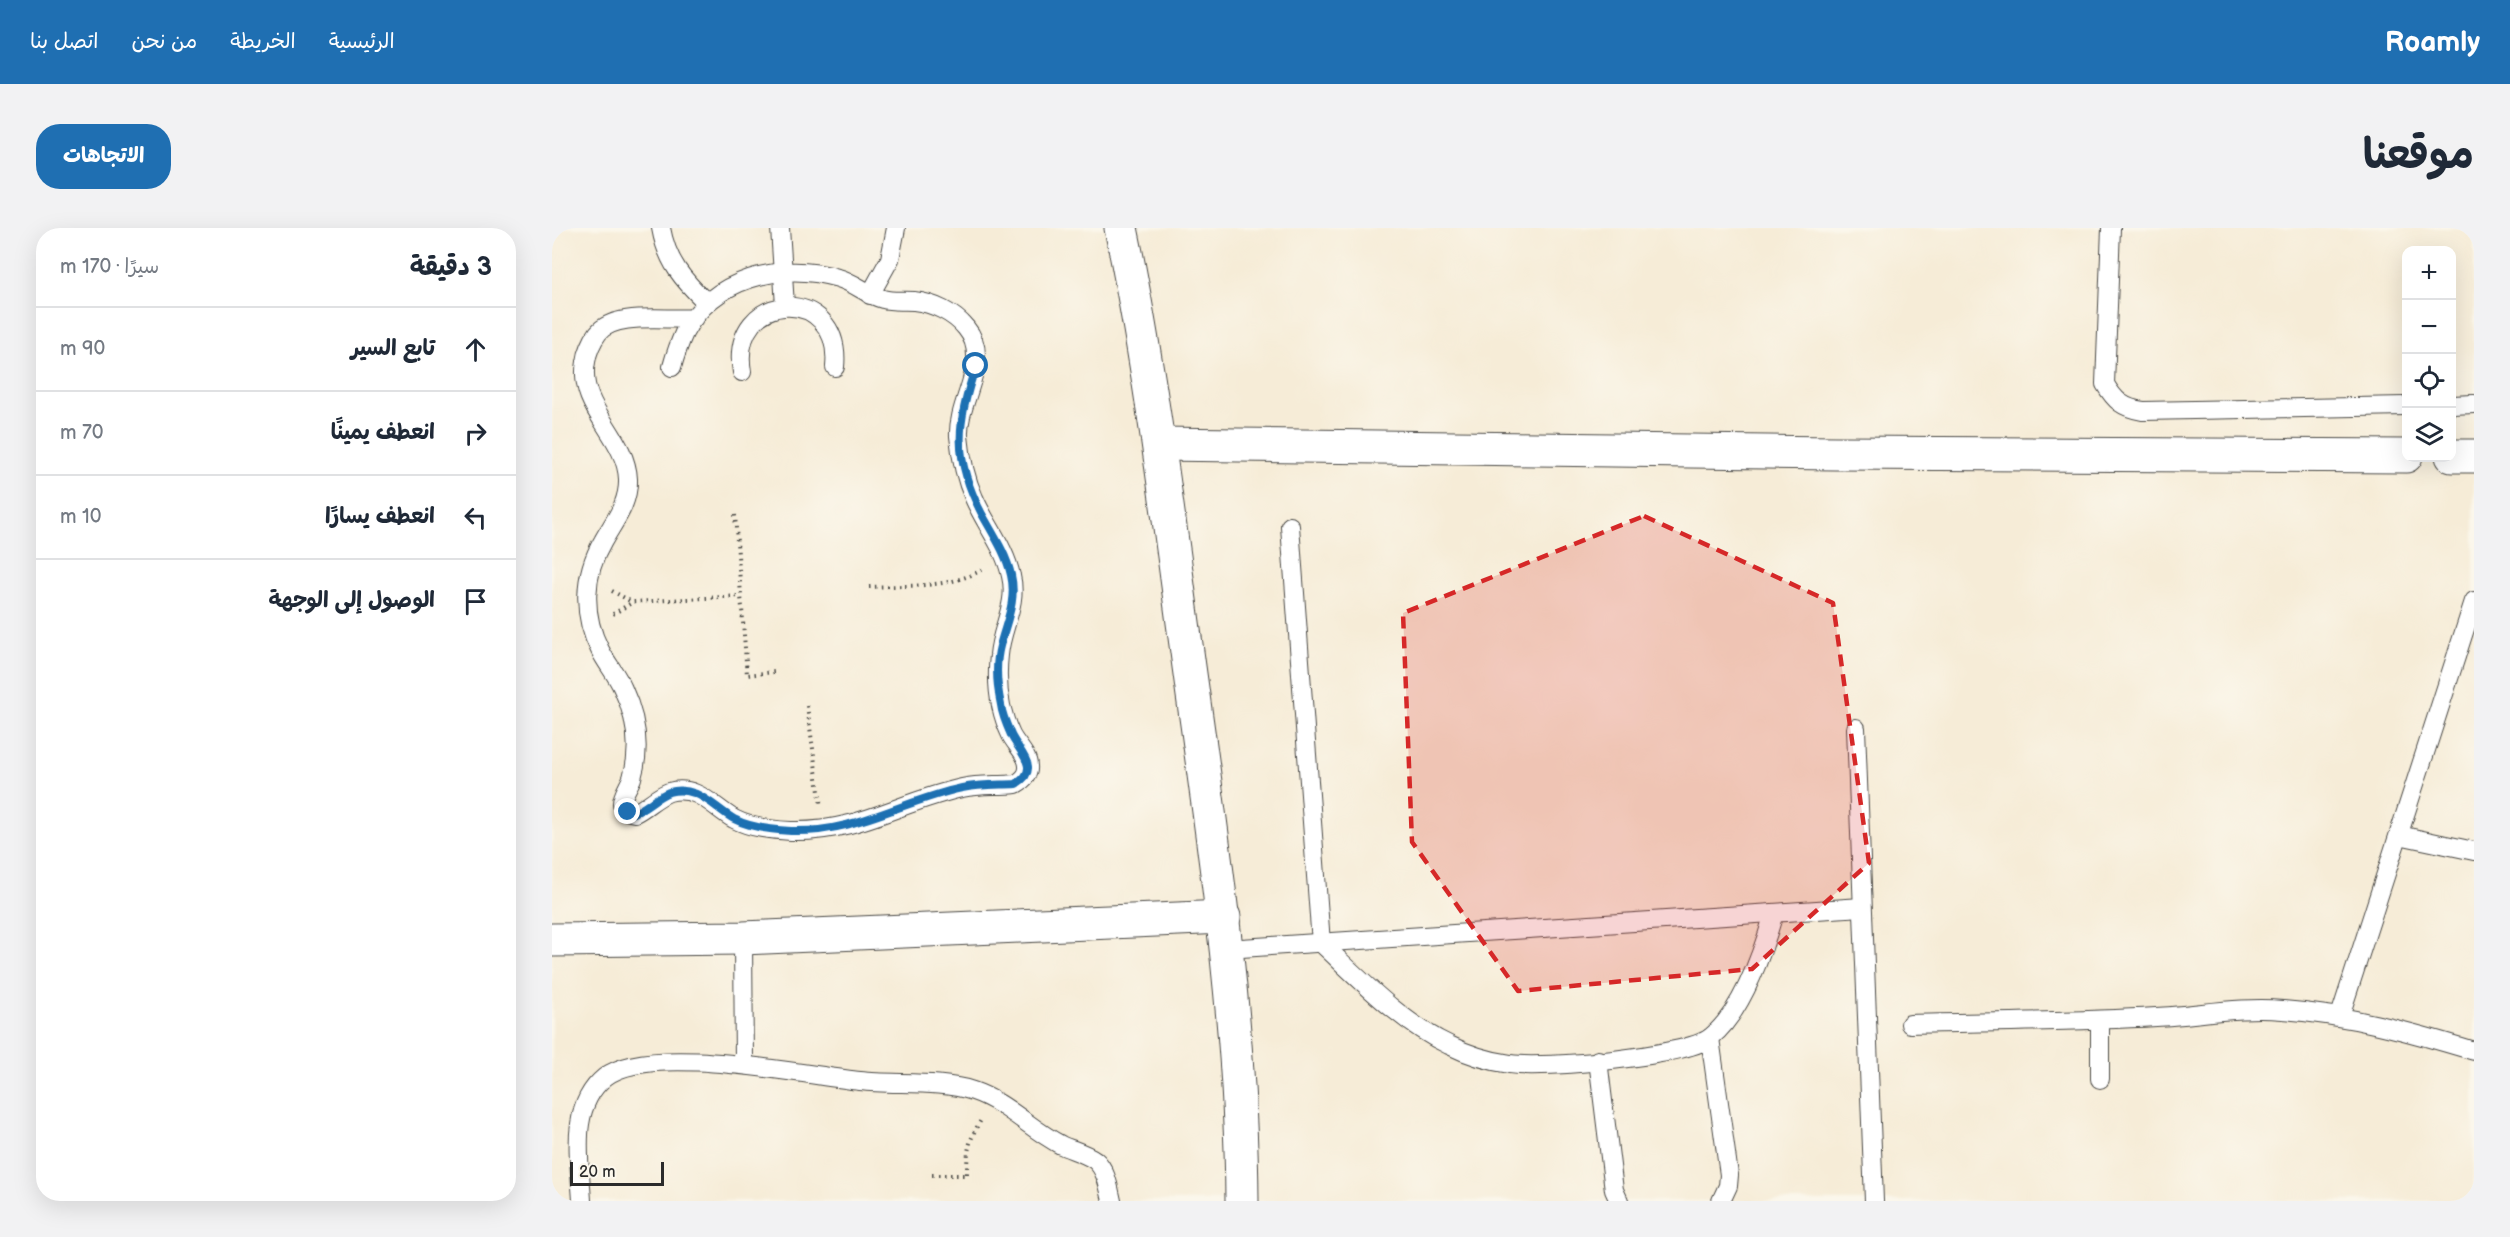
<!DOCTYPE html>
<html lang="ar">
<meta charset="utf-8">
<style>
body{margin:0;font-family:"Balsamiq Sans","Playpen Sans Arabic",sans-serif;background:#f2f2f3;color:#1f2937;direction:rtl}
.controls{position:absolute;right:18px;top:18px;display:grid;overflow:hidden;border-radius:12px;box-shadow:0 6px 24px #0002}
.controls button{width:54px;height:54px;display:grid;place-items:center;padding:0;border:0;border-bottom:2px solid #e0e1e3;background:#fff;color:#1f2937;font:30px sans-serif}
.scale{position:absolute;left:18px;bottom:15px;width:94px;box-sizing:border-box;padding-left:6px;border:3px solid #2b2b2b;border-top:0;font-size:16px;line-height:21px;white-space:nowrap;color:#2b2b2b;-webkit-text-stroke:4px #fbf7ec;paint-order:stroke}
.stop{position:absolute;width:18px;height:18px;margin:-14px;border:4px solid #1f6fb2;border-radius:50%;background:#fff}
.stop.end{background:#1f6fb2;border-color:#fff;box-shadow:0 2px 6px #0008}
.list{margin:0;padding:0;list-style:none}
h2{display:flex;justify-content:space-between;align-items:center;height:78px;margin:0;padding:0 24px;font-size:26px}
h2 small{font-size:20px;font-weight:400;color:#747a83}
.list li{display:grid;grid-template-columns:39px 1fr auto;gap:18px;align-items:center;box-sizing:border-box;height:84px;padding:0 24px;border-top:2px solid #e0e1e3}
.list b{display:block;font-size:22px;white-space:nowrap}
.list em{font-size:20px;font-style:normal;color:#747a83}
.icon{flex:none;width:33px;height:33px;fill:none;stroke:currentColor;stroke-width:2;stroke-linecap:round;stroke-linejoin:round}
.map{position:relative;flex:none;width:1922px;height:973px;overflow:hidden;direction:ltr;border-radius:24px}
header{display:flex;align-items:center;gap:36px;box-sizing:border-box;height:84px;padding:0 30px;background:#1f6fb2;color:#fff}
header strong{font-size:28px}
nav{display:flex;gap:33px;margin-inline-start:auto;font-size:21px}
.intro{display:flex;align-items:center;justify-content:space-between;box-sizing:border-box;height:144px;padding:0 36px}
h1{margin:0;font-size:42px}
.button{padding:15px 27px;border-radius:24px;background:#1f6fb2;color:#fff;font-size:21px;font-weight:700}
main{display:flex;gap:36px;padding:0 36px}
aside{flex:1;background:#fff;border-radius:24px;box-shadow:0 6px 24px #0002}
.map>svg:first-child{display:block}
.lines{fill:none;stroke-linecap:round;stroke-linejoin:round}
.service-casing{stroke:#494845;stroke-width:20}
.minor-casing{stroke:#494845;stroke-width:35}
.path{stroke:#494845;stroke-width:4;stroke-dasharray:1.5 4.5;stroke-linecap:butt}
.service{stroke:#fff;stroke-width:18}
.minor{stroke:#fff;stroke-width:33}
.route{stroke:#1f6fb2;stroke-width:8}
.marked{fill:#d62828;fill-opacity:0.2;stroke:#d62828;stroke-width:4.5;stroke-dasharray:12 8;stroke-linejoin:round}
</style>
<header>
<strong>Roamly</strong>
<nav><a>الرئيسية</a><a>الخريطة</a><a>من نحن</a><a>اتصل بنا</a></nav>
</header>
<div class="intro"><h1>موقعنا</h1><a class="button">الاتجاهات</a></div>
<main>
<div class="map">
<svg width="1922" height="973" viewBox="0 0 1922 973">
<rect width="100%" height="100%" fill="#fbf7ec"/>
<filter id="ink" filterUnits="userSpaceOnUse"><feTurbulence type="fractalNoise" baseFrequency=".0167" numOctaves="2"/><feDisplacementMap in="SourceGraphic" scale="12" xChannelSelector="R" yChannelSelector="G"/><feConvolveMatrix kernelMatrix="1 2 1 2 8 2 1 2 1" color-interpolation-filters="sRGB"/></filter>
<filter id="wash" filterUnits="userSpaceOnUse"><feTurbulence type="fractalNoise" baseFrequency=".008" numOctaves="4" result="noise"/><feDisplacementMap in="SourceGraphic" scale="24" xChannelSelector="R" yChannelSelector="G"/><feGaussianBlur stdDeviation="1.35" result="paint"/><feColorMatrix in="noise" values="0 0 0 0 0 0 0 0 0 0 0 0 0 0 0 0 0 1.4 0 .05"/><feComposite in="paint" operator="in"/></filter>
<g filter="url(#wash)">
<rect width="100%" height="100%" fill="#f6ecd7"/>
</g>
<g filter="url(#ink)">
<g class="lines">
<defs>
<g id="service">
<path d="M 109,0 C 115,34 131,52 155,75"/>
<polyline points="228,0 233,78"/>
<path d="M 1559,0 L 1553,156 C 1563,173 1571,180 1591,183 L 1854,178"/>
<polyline points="318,67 338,31 344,0"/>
<path d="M 120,139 C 123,128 127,116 132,105 C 161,50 229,33 286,50 C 302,54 315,67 331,71 C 341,74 352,72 362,73 C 381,75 402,85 414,100 C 441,132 405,172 407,208 C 409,230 413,250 422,270 C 433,296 453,319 459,348 C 466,376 449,400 447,427 C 444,454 447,482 459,507 C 464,517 476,527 476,538 C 477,547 471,552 464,556 C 446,558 428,556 410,560 C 349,573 305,605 239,603 C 220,602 199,600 182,591 C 161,579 145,556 117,564 C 104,569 95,579 83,585 C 76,584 71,582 70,575 C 70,567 77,558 80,550 C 89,520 84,489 71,461 C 65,447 55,436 48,422 C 30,387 31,347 51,313 C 62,293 77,276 76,251 C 74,207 25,180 34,134 C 35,125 40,113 46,105 C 63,83 116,93 142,90"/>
<path d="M 190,144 C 176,60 291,56 283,139"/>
<polyline points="1900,177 1922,176"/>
<path d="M 738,298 L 769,715 C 808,751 848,794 897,817 C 915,826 937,833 958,836 C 991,841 1134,829 1159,809 C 1191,783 1211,723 1222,685"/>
<polyline points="1304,500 1322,973"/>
<polyline points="1847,607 1922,623"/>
<polyline points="191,710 192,837"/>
<polyline points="674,721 1310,679"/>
<polyline points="1788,788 1922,373"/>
<path d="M 1358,796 C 1440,794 1522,794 1604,789 C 1646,787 1689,778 1731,782 C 1798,787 1859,804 1922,823"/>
<polyline points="1158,810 1177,947 1176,958 1169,973"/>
<polyline points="1046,832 1062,962 1067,973"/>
<polyline points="1548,851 1548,792"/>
<path d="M 30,973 C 28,932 16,879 53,849 C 96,814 251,847 308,853 C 342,857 388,852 421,863 C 454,874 478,901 509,917 C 520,922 533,925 543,932 C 554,941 557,960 560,973"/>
</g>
<g id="minor">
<path d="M 569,0 C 600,150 618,302 639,453 C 663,626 689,798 690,973"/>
<polyline points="607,216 1284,225 1854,228"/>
<polyline points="1900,228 1922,228"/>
<polyline points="0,712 191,710 672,689"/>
</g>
</defs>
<!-- service casing -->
<use href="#service" class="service-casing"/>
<!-- minor casing -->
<use href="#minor" class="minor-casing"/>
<!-- path -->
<g class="path">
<polyline points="183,287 195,447 222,444"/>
<path d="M 317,359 C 355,357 398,361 431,341"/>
<polyline points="60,363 80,374"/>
<polyline points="61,386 81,374 189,368"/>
<polyline points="255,478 269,578"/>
<path d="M 380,947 L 415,947 C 415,923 416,913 429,892"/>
</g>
<!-- service -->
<use href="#service" class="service"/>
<!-- minor -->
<use href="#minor" class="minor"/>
</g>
</g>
<g class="lines" filter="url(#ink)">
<!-- route -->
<path class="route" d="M 76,584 L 82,585 C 95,579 104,569 117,564 C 145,556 161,579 182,591 C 199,600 220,602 239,603 C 305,605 349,573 410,560 C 428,556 446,557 464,556 C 490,541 467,524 459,507 C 455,498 450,486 449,477 C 445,458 443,437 448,418 C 454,394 465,373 459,347 C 454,325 441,306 430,286 C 401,231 404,195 424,138"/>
</g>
<!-- marked area -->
<path class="marked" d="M 1092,288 L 1281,375 L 1317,635 L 1200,741 L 966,763 L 860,614 L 851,385 Z"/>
</svg>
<div class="controls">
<button>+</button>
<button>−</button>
<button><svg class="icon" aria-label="locate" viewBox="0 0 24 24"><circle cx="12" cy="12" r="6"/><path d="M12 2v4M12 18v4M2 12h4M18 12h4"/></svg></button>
<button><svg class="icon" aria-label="layers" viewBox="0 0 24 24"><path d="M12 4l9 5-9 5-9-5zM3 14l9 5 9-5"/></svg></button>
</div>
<div class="scale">20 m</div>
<div class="stop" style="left:424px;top:138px"></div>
<div class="stop end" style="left:76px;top:584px"></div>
</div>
<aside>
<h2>3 دقيقة<small>سيرًا · 170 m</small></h2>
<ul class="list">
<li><svg class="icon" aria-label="ahead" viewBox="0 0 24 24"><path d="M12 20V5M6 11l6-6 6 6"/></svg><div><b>تابع السير</b></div><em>90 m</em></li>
<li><svg class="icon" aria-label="right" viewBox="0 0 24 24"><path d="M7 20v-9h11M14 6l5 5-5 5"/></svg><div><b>انعطف يمينًا</b></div><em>70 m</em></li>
<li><svg class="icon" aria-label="left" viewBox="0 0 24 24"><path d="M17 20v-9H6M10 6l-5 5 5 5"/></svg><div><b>انعطف يسارًا</b></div><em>10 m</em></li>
<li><svg class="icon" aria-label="arrive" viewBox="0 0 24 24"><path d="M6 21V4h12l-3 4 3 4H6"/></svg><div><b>الوصول إلى الوجهة</b></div></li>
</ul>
</aside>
</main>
